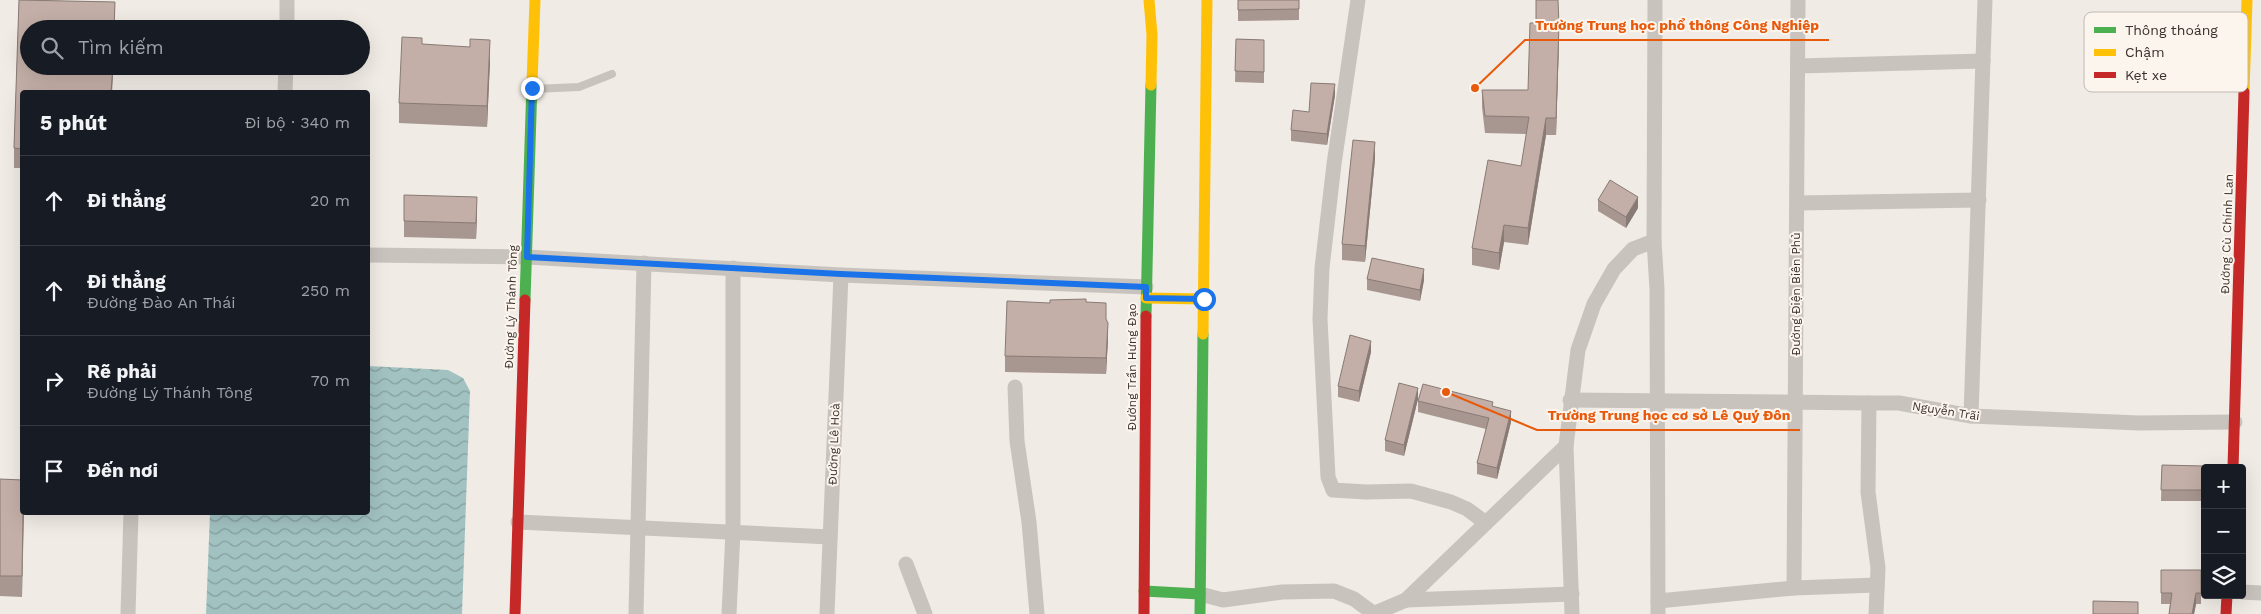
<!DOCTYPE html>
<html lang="vi">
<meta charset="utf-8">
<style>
body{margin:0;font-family:"Work Sans",sans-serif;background:#242831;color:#f1f3f6}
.controls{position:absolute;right:15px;bottom:15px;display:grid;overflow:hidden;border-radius:5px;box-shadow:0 5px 20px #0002}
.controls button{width:45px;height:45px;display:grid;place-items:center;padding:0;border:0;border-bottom:1px solid #363941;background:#171b24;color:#f1f3f6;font:25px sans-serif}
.stop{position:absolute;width:15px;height:15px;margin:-11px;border:4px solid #1a73e8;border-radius:50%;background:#fff}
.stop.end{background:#1a73e8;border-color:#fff;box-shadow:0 1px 5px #0008}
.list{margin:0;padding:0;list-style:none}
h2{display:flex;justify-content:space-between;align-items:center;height:65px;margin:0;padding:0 20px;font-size:21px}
h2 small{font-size:16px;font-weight:400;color:#9ea1a6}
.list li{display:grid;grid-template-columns:32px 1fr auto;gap:15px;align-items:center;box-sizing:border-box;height:90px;padding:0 20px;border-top:1px solid #363941}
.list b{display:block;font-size:19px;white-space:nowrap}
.list p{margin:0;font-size:16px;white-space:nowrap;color:#9ea1a6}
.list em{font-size:16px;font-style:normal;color:#9ea1a6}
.icon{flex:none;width:28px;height:28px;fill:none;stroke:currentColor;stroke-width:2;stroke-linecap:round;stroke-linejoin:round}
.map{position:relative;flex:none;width:2261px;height:614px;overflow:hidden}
.search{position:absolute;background:#171b24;box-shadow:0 5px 20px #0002;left:20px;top:20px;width:350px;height:55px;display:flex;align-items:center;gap:12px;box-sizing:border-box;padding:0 18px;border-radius:28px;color:#9ea1a6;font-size:19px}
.panel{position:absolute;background:#171b24;box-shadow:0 5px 20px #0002;left:20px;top:90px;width:350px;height:425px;border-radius:5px}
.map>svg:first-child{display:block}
.water{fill:url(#water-waves)}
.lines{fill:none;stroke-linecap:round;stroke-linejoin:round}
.lane{stroke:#c9c3be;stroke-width:8}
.street{stroke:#c9c3be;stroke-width:15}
.fast{stroke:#4caf50;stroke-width:11}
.slow{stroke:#ffc107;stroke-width:11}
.jam{stroke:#c62828;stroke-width:11}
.wall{fill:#a89690}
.shaded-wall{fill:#887a75}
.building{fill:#c3afa7;stroke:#887a75}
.route{stroke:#1a73e8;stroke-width:6}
.labels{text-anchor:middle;stroke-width:4;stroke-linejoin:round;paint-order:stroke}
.street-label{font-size:12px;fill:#3b302b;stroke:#fbf5ee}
.key{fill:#fbf5ee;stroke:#c1bab4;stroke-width:1}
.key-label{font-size:14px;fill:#3b302b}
.leader{fill:none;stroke:#e8590c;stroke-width:2}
.callout-dot{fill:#e8590c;stroke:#fbf5ee;stroke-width:2}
.callout-label{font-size:14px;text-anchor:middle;font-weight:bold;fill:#e8590c;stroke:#fbf5ee;stroke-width:4;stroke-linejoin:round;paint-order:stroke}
</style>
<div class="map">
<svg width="2261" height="614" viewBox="0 0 2261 614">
<defs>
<pattern id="water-waves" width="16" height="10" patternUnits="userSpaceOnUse" patternTransform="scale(1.25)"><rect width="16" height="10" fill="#a1c2c1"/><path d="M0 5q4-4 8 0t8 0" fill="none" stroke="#849e9d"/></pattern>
</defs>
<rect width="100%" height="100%" fill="#f0ebe5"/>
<!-- water -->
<polygon class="water" points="368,366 448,370 463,378 470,391 462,614 206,614 210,513 368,512"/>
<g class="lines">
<!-- lane -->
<polyline class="lane" points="534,89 579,87 612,74"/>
<!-- street -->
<g class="street">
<polyline points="1358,0 1334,164 1322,268 1320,319 1328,477 1333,490 1366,492 1411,491 1451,502 1467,509 1486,523"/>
<polyline points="287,29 287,0"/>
<polyline points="1798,66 1983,61"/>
<polyline points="285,92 286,66"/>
<polyline points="1797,203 1979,200"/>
<polyline points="1654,241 1657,289 1658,614"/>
<polyline points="368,255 527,257 841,275 1146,287"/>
<polyline points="1015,387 1017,441 1029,522 1037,614"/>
<polyline points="1570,400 1869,403"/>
<polyline points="1971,416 1985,0"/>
<polyline points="1566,446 1572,614"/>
<polyline points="518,522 830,537"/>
<polyline points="906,564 925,614"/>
<polyline points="1794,588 1798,0"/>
<polyline points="2242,592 2261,593"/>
<polyline points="1200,594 1223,600 1282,592 1334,591 1354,599 1373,613"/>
<polyline points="1406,600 1572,594"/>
<polyline points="1658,601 1794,588 1877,585"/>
<polyline points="128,614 131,512"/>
<polyline points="636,614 644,263"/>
<polyline points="729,614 733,532 733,268"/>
<polyline points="827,614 841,275"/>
<polyline points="1373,614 1406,600 1566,446 1578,350 1594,304 1614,269 1633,249 1654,241 1655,0"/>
<polyline points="1876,614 1878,568 1868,492 1869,403 1899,403 1971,416 2139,423 2235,422"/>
</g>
<!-- fast -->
<g class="fast">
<polyline points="525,300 532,83"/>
<polyline points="1146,316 1151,85"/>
<polyline points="1144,591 1200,594"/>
<polyline points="1200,614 1203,334"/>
</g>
<!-- slow -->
<g class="slow">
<polyline points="1149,0 1152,35 1151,85"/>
<polyline points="532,83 535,0"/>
<polyline points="2244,92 2247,0"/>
<polyline points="1146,298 1204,299"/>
<polyline points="1203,334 1207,0"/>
</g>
<!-- jam -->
<g class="jam">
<polyline points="2233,468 2244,92"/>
<polyline points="515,614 525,300"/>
<polyline points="1144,614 1146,316"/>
<polyline points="2226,614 2227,595"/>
</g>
</g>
<!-- wall -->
<g class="wall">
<polygon points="19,0 115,2 115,29 29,29 29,66 113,66 112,92 22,92 22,168 14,168 14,148"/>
<polygon points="1238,0 1299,0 1299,20 1238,21"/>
<polygon points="1236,39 1264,40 1264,83 1235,82"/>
<polygon points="1559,41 1556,135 1546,135 1528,245 1504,242 1499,270 1472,265 1472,248 1521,166 1527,134 1485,133 1482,107 1482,90 1528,90"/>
<polygon points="422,44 490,61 487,127 399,123 399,103"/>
<polygon points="1335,95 1327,145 1291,141 1291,130 1309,112"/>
<polygon points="1375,159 1365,262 1342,260 1342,244"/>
<polygon points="1598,200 1638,208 1626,228 1598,211"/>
<polygon points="477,214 476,239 404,237 404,221"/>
<polygon points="1367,279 1424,280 1420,301 1367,290"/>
<polygon points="1086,302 1106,320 1108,339 1106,374 1005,372 1005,356 1050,303"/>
<polygon points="1371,352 1359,402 1338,397 1338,386"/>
<polygon points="1418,399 1404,456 1385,451 1385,440"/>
<polygon points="1418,401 1493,406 1511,422 1497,479 1477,474 1477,463 1486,429 1418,412"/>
<polygon points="2162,465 2203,466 2203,501 2161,501"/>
<polygon points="0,479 22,480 22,597 0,596"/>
<polygon points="2161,570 2201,570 2201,604 2196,604 2194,614 2169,614 2170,604 2161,604"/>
</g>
<!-- shaded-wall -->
<g class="shaded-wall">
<polygon points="1559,24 1559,41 1556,135 1556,118"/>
<polygon points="490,40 490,61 487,127 487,106"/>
<polygon points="113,66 112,92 111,92"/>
<polygon points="1335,84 1335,95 1327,145 1327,134"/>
<polygon points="1546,118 1546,135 1528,245 1528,228"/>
<polygon points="1375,142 1375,159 1365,262 1365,246"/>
<polygon points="477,197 477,214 476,239 476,223"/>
<polygon points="1638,197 1638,208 1626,228 1626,217"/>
<polygon points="1504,225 1504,242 1499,270 1499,253"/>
<polygon points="1424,269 1424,280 1420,301 1420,290"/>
<polygon points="1108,323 1108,339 1106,374 1106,358"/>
<polygon points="1371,341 1371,352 1359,402 1359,391"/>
<polygon points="1418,388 1418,399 1404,456 1404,445"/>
<polygon points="1511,411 1511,422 1497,479 1497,468"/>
<polygon points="23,512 24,512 22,597 22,576"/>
<polygon points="2196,593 2196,604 2194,614 2192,614"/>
</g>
<!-- building -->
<g class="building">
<polygon points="19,0 115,2 114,29 29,29 29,66 113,66 111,92 22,92 22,149 14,148"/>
<polygon points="1238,0 1299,0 1299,9 1238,10"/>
<polygon points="1536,0 1558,0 1559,24 1556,118 1546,118 1528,228 1504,225 1499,253 1472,248 1488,160 1521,166 1529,117 1485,116 1482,90 1528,90 1530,23 1536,23"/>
<polygon points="402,37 422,38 422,44 470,47 470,39 490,40 487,106 399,103"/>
<polygon points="1236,39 1264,40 1264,72 1235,71"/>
<polygon points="1311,83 1335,84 1327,134 1291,130 1293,110 1309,112"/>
<polygon points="1353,140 1375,142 1365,246 1342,244"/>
<polygon points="1610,180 1638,197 1626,217 1598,200"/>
<polygon points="404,195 477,197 476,223 404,221"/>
<polygon points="1372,258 1424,269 1420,290 1367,279"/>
<polygon points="1086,299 1086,302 1106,303 1106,319 1108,323 1106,358 1005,356 1007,301 1050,303 1050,300"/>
<polygon points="1350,335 1371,341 1359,391 1338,386"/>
<polygon points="1399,383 1418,388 1404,445 1385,440"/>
<polygon points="1423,384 1493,402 1492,406 1511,411 1497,468 1477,463 1489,418 1418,401"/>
<polygon points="2162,465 2203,466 2203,490 2161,490"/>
<polygon points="0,479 22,480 22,512 23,512 22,576 0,576"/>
<polygon points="2161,570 2201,570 2201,593 2196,593 2192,614 2169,614 2172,593 2161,593"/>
<polygon points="2093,601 2138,602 2138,614 2093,614"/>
</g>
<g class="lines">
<!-- route -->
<polyline class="route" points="532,88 527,257 841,274 1146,287 1146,298 1204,299"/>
</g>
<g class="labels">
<!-- street labels -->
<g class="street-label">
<text transform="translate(2227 234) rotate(-88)" y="4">Đường Cù Chính Lan</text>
<text transform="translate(1796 294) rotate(-90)" y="4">Đường Điện Biên Phủ</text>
<text transform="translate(511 307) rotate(-88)" y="4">Đường Lý Thánh Tông</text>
<text transform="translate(1132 367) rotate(-90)" y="4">Đường Trần Hưng Đạo</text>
<text transform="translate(1946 411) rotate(9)" y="4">Nguyễn Trãi</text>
<text transform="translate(834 444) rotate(-88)" y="4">Đường Lê Hoà</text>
</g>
</g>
<!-- legend -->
<rect x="2084" y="12" width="164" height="80" rx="8" class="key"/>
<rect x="2094" y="27" width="22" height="6" fill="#4caf50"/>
<rect x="2094" y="49" width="22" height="7" fill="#ffc107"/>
<rect x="2094" y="72" width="22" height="6" fill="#c62828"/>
<g class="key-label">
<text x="2125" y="35">Thông thoáng</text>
<text x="2125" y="57">Chậm</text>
<text x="2125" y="80">Kẹt xe</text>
</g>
<!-- callouts -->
<path class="leader" d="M1475 88L1525 40H1829M1446 392L1537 430H1800"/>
<g class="callout-dot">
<circle cx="1475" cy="88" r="5"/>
<circle cx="1446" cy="392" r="5"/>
</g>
<g class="callout-label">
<text x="1677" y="30">Trường Trung học phổ thông Công Nghiệp</text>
<text x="1669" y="420">Trường Trung học cơ sở Lê Quý Đôn</text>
</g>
</svg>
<div class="controls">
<button>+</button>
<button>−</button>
<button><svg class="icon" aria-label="layers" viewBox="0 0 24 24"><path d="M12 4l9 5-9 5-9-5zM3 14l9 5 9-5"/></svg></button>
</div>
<div class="stop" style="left:1204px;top:299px"></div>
<div class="stop end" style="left:532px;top:88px"></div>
<div class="search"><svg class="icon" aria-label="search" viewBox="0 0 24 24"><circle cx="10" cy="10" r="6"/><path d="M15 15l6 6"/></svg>Tìm kiếm</div>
<section class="panel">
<h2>5 phút<small>Đi bộ · 340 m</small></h2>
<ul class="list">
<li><svg class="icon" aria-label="ahead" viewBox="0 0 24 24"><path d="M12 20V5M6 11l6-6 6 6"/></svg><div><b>Đi thẳng</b></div><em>20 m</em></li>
<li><svg class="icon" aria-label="ahead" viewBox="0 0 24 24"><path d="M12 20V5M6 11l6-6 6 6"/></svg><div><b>Đi thẳng</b><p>Đường Đào An Thái</p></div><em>250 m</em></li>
<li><svg class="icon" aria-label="right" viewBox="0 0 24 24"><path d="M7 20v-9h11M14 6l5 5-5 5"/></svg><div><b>Rẽ phải</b><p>Đường Lý Thánh Tông</p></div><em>70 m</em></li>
<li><svg class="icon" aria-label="arrive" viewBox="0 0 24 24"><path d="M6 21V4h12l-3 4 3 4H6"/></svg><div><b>Đến nơi</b></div></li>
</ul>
</section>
</div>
